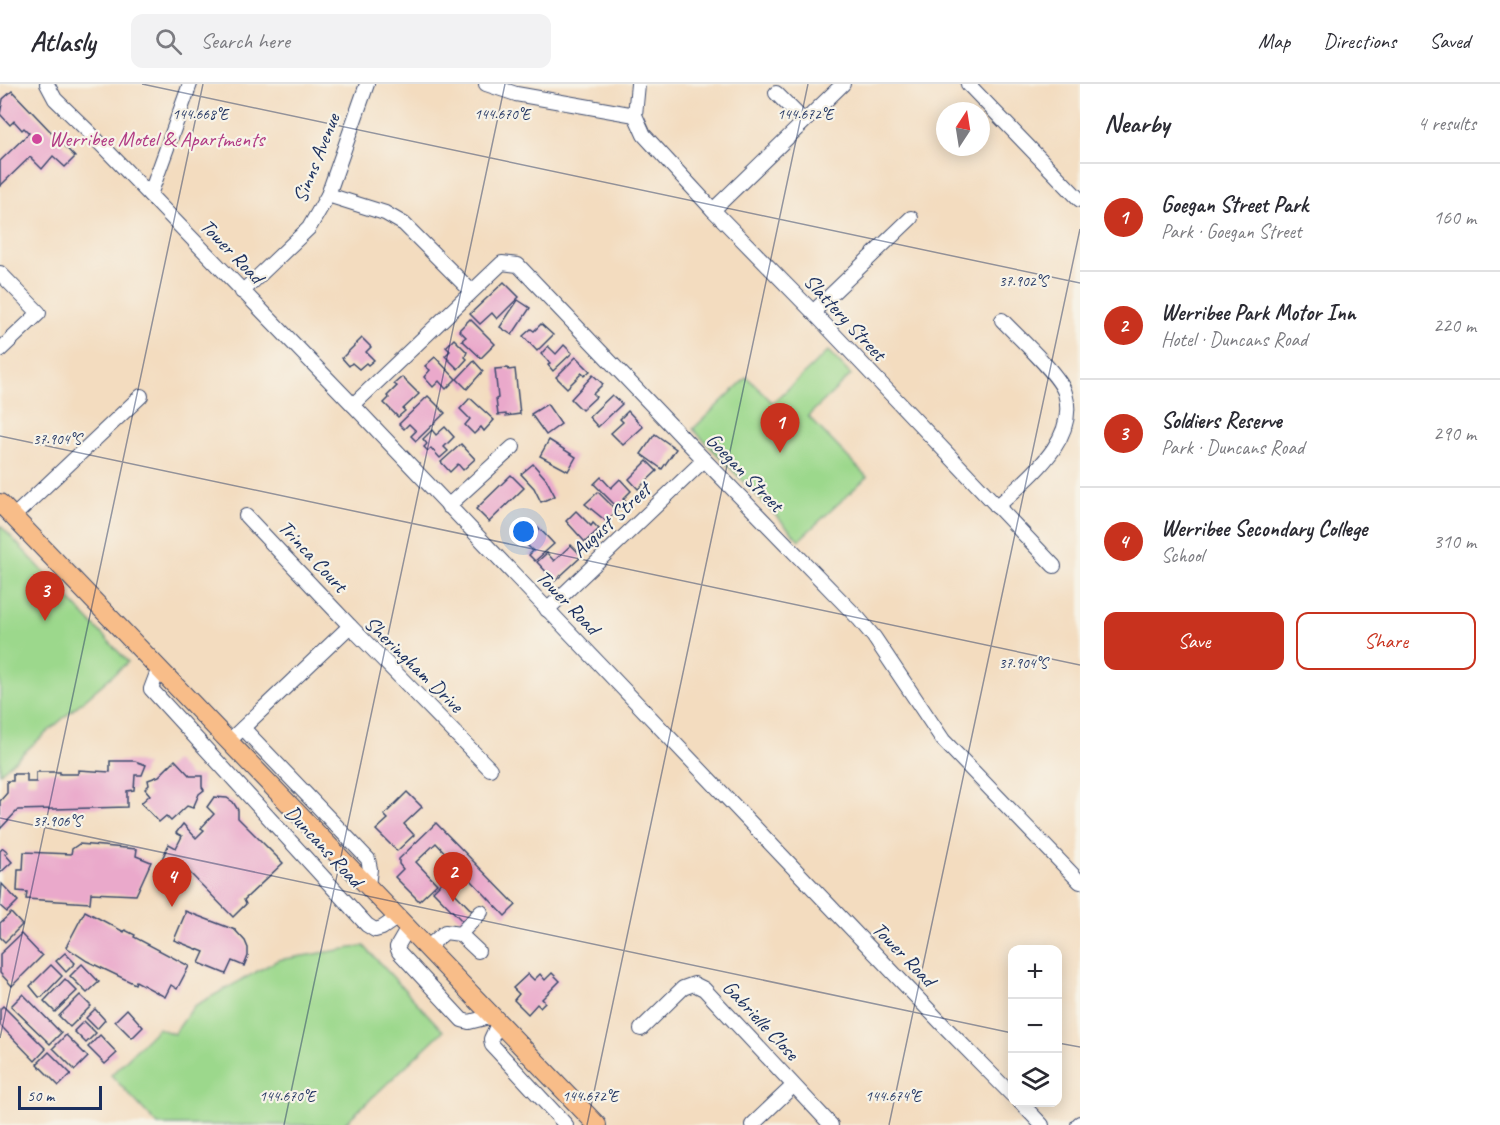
<!DOCTYPE html>
<meta charset="utf-8">
<style>
body{margin:0;font-family:Caveat,sans-serif;background:#f2f2f3;color:#2b2b33}
.controls{position:absolute;right:18px;bottom:18px;display:grid;overflow:hidden;border-radius:12px;box-shadow:0 3px 15px #0003}
.controls button{width:54px;height:54px;display:grid;place-items:center;padding:0;border:0;border-bottom:2px solid #e1e1e2;background:#fff;color:#2b2b33;font:30px sans-serif}
.compass{position:absolute;left:936px;top:18px;width:54px;height:54px;border-radius:50%;background:#fff;box-shadow:0 3px 15px #0003;rotate:12deg}
.scale{position:absolute;left:18px;bottom:15px;width:84px;box-sizing:border-box;padding-left:6px;border:3px solid #1b2f5e;border-top:0;font-size:16px;line-height:21px;white-space:nowrap;color:#1b2f5e;-webkit-text-stroke:4px #f7f3e8;paint-order:stroke}
.you{position:absolute;left:524px;top:448px;width:21px;height:21px;margin:-15px;border:4px solid #fff;border-radius:50%;background:#1a73e8;box-shadow:0 0 0 9px #1a73e833}
.badge{display:grid;place-items:center;width:39px;height:39px;border-radius:50%;background:#c8321e;color:#fff;font-size:20px;font-weight:700}
.pin{position:absolute;translate:-50% -50px;filter:drop-shadow(0 2px 3px #0008)}
.pin::after{content:'';position:absolute;top:32px;width:21px;height:18px;background:inherit;clip-path:polygon(0 0,100% 0,50% 100%)}
.list{margin:0;padding:0;list-style:none}
h2{display:flex;justify-content:space-between;align-items:center;height:78px;margin:0;padding:0 24px;font-size:26px}
h2 small{font-size:20px;font-weight:400;color:#7c7c81}
.list li{display:grid;grid-template-columns:39px 1fr auto;gap:18px;align-items:center;box-sizing:border-box;height:108px;padding:0 24px;border-top:2px solid #e1e1e2}
.list b{display:block;font-size:22px;white-space:nowrap}
.list p{margin:0;font-size:20px;white-space:nowrap;color:#7c7c81}
.list em{font-size:20px;font-style:normal;color:#7c7c81}
.actions{display:flex;gap:12px;padding:18px 24px}
.actions a{flex:1;padding:14px 0;border:2px solid #c8321e;border-radius:12px;text-align:center;font-size:21px;color:#c8321e}
.actions .main{background:#c8321e;color:#fff}
.icon{flex:none;width:33px;height:33px;fill:none;stroke:currentColor;stroke-width:2;stroke-linecap:round;stroke-linejoin:round}
.map{position:relative;flex:none;width:1080px;height:1041px;overflow:hidden}
header{display:flex;align-items:center;gap:36px;box-sizing:border-box;height:84px;padding:0 30px;background:#fff;border-bottom:2px solid #e1e1e2}
header strong{font-size:28px}
nav{display:flex;gap:33px;margin-inline-start:auto;font-size:21px}
.search{width:420px;height:54px;background:#f2f2f3;display:flex;align-items:center;gap:15px;box-sizing:border-box;padding:0 21px;border-radius:12px;color:#7c7c81;font-size:22px}
main{display:flex}
aside{flex:1;background:#fff}
.map>svg:first-child{display:block}
.green{fill:#9cd88c;stroke:#5c8475;stroke-width:1.5}
.building{fill:#eaa9cb}
.lines{fill:none;stroke-linecap:round;stroke-linejoin:round}
.minor-casing{stroke:#3b496d;stroke-width:16}
.major-casing{stroke:#3b496d;stroke-width:20}
.minor{stroke:#fff;stroke-width:14}
.major{stroke:#f8bd89;stroke-width:18}
.ticks{fill:none;stroke:#1b2f5e;stroke-width:1.5;stroke-opacity:0.45}
.hotel-dot{fill:#d1479c;stroke:#f7f3e8;stroke-width:2}
.labels{text-anchor:middle;stroke-width:4.5;stroke-linejoin:round;paint-order:stroke}
.hotel-label{font-size:21px;fill:#b23c85;stroke:#f7f3e8;text-anchor:start}
.street-label{font-size:21px;fill:#1b2f5e;stroke:#f7f3e8}
.ticks-label{font-size:15px;text-anchor:middle;fill:#1b2f5e;stroke:#f7f3e8;stroke-width:4.5;stroke-linejoin:round;paint-order:stroke}
</style>
<header>
<strong>Atlasly</strong>
<div class="search"><svg class="icon" aria-label="search" viewBox="0 0 24 24"><circle cx="10" cy="10" r="6"/><path d="M15 15l6 6"/></svg>Search here</div>
<nav><a>Map</a><a>Directions</a><a>Saved</a></nav>
</header>
<main>
<div class="map">
<svg width="1080" height="1041" viewBox="0 0 1080 1041">
<rect width="100%" height="100%" fill="#f7f3e8"/>
<filter id="ink" filterUnits="userSpaceOnUse"><feTurbulence type="fractalNoise" baseFrequency=".0167" numOctaves="2"/><feDisplacementMap in="SourceGraphic" scale="12" xChannelSelector="R" yChannelSelector="G"/><feConvolveMatrix kernelMatrix="1 2 1 2 8 2 1 2 1" color-interpolation-filters="sRGB"/></filter>
<filter id="wash" filterUnits="userSpaceOnUse"><feTurbulence type="fractalNoise" baseFrequency=".008" numOctaves="4" result="noise"/><feDisplacementMap in="SourceGraphic" scale="24" xChannelSelector="R" yChannelSelector="G"/><feGaussianBlur stdDeviation="1.35" result="paint"/><feColorMatrix in="noise" values="0 0 0 0 0 0 0 0 0 0 0 0 0 0 0 0 0 1.4 0 .05"/><feComposite in="paint" operator="in"/></filter>
<g filter="url(#wash)">
<rect width="100%" height="100%" fill="#f3dcbf"/>
<!-- green -->
<g class="green">
<polygon points="828,267 851,291 808,332 867,393 799,456 693,345 747,293 773,319"/>
<polygon points="0,441 128,578 0,689"/>
<polygon points="364,862 443,947 343,1041 158,1041 111,991 158,944 174,950 194,922 278,876"/>
</g>
<g id="blocks">
<!-- building -->
<g class="building">
<polygon points="12,7 75,73 65,83 53,72 42,85 30,73 0,102 0,77 29,49 24,44 22,46 14,37 10,41 0,30 3,15"/>
<polygon points="504,198 519,213 497,235 492,229 480,240 470,230"/>
<polygon points="518,216 530,224 512,251 500,243"/>
<polygon points="470,235 495,260 481,274 462,256 466,253 459,246"/>
<polygon points="541,240 553,251 537,267 523,252 531,245 534,247"/>
<polygon points="362,254 371,263 366,268 374,276 368,281 366,279 359,285 352,279 349,282 342,274"/>
<polygon points="454,255 467,268 465,273 467,275 458,285 445,272 450,267 446,263"/>
<polygon points="564,261 572,269 553,287 548,281 550,279 541,270 548,262 556,270"/>
<polygon points="435,273 456,295 446,305 439,297 433,303 424,293 430,286 425,282"/>
<polygon points="576,273 590,287 584,292 582,289 567,304 556,293"/>
<polygon points="474,277 483,287 467,305 457,295"/>
<polygon points="508,284 509,286 515,285 520,330 506,332 506,330 498,331 496,315 498,314 495,285"/>
<polygon points="593,291 603,300 593,310 596,313 582,326 571,315"/>
<polygon points="402,293 419,310 403,325 405,327 398,333 384,319 389,314 387,312 397,302 394,300"/>
<polygon points="612,311 622,320 598,343 589,333"/>
<polygon points="428,312 445,329 416,357 411,352 416,347 409,340 404,345 399,340"/>
<polygon points="470,314 494,336 484,347 481,343 474,350 465,341 470,335 460,325"/>
<polygon points="547,320 561,340 546,351 531,330"/>
<polygon points="628,327 643,343 623,361 611,349 623,338 620,335"/>
<polygon points="445,343 454,353 444,363 448,367 440,374 431,364 428,367 424,363 427,360 423,355 432,346 436,351"/>
<polygon points="655,350 676,365 662,385 641,370"/>
<polygon points="549,356 576,373 568,387 540,372"/>
<polygon points="461,360 475,375 463,386 458,380 450,388 441,378"/>
<polygon points="647,377 657,387 638,405 629,395"/>
<polygon points="533,380 546,395 555,412 541,418 534,404 521,390"/>
<polygon points="511,391 524,404 489,438 476,425"/>
<polygon points="601,393 611,404 620,395 631,407 623,415 627,419 619,425 594,400"/>
<polygon points="598,408 617,427 606,437 585,420"/>
<polygon points="576,427 591,442 593,439 599,445 585,458 566,437"/>
<polygon points="539,444 554,460 535,477 529,471 533,467 526,460"/>
<polygon points="571,461 582,472 555,497 537,478 547,469 554,477"/>
<polygon points="175,676 190,692 202,692 202,703 204,706 199,710 193,724 187,722 171,737 166,732 159,738 141,719 150,711 145,705 149,701 148,696 159,692"/>
<polygon points="110,677 135,677 146,681 142,691 135,691 134,706 127,707 127,723 18,726 0,745 0,717 7,709 7,697 13,697 13,690 27,690 27,698 36,698 36,688 60,688 60,690 78,690 78,686 110,688"/>
<polygon points="407,708 422,723 404,740 414,751 397,767 376,746 388,735 384,731"/>
<polygon points="214,713 227,714 233,718 238,726 238,734 283,779 244,816 246,820 233,833 190,789 162,775 169,760 176,764 182,752 176,749 183,740 196,754 204,746 201,744 214,730 207,723"/>
<polygon points="436,739 516,821 505,832 436,759 416,778 437,800 419,817 395,793 403,785 399,780 399,775"/>
<polygon points="79,760 137,765 136,772 151,778 136,811 91,809 90,819 26,815 27,808 17,807 18,786 23,786 24,768 71,770 72,765"/>
<polygon points="3,764 8,768 5,770 12,778 0,789 0,767"/>
<polygon points="443,797 474,829 464,839 433,807"/>
<polygon points="2,800 18,817 7,828 0,822"/>
<polygon points="85,827 124,848 125,846 135,851 134,853 189,882 177,905 171,901 165,913 136,897 135,900 87,877 66,863"/>
<polygon points="185,827 235,846 245,857 248,864 248,872 244,882 232,877 226,890 199,879 204,868 174,856 185,830"/>
<polygon points="11,829 22,841 5,858 0,853 0,839"/>
<polygon points="21,850 42,872 12,902 0,889 0,870"/>
<polygon points="65,869 75,879 66,888 56,877"/>
<polygon points="82,880 99,898 87,909 70,892"/>
<polygon points="51,881 62,892 42,913 39,913 30,902"/>
<polygon points="552,889 560,897 542,915 545,918 540,923 537,920 528,930 514,916 519,910 513,904 528,890 534,896 540,890 545,896"/>
<polygon points="65,895 77,907 55,928 44,917"/>
<polygon points="23,910 61,949 50,960 11,922"/>
<polygon points="80,911 91,922 70,943 59,932"/>
<polygon points="3,922 46,965 35,977 0,941 0,925"/>
<polygon points="95,925 105,936 97,945 86,934"/>
<polygon points="127,925 143,943 132,954 115,937"/>
<polygon points="84,937 96,949 86,959 74,947"/>
<polygon points="66,951 88,973 75,986 53,964"/>
<polygon points="100,951 117,969 105,980 88,963"/>
<polygon points="49,968 71,990 59,1002 37,980"/>
</g>
</g>
</g>
<g filter="url(#ink)">
<use href="#blocks" fill-opacity="0" stroke="#3b496d" stroke-width="1.5"/>
<g class="lines">
<defs>
<g id="minor">
<polyline points="47,0 55,15 90,49 353,321 946,944 1012,1011"/>
<polyline points="486,0 516,10 635,31"/>
<polyline points="638,0 635,31 644,51 713,126 813,228 1054,482"/>
<polyline points="968,0 1080,116"/>
<polyline points="776,9 804,37"/>
<polyline points="150,111 190,0"/>
<polyline points="328,111 385,129 404,140 471,207"/>
<polyline points="713,126 843,0"/>
<polyline points="0,189 39,229 0,266"/>
<polyline points="242,208 309,144 328,111 367,0"/>
<polyline points="813,228 911,134"/>
<polyline points="353,321 502,179 518,181 687,358 859,535 874,553 943,656 1080,798"/>
<polyline points="448,422 513,363"/>
<path d="M 997,423 C 1027,394 1079,357 1065,309 C 1060,291 1017,252 1002,236"/>
<polyline points="14,432 141,312"/>
<polyline points="246,432 350,542"/>
<polyline points="547,526 704,376"/>
<polyline points="159,584 151,605 367,841 375,846 382,844 398,833"/>
<polyline points="243,644 368,775 370,785 368,802"/>
<polyline points="229,657 350,542 490,685"/>
<polyline points="408,844 397,863 399,868 462,936 469,938 493,932"/>
<polyline points="460,850 478,867"/>
<polyline points="427,864 445,848 460,850 481,828"/>
<polyline points="499,938 491,955 492,961 566,1041"/>
<polyline points="641,945 683,904 694,900 704,905 831,1041"/>
<polyline points="1020,1018 1042,1041"/>
<polyline points="752,1041 793,1002"/>
<polyline points="1078,1041 1080,1039"/>
</g>
<polyline id="major" points="0,419 597,1041"/>
</defs>
<!-- minor casing -->
<use href="#minor" class="minor-casing"/>
<!-- major casing -->
<use href="#major" class="major-casing"/>
<!-- minor -->
<use href="#minor" class="minor"/>
<!-- major -->
<use href="#major" class="major"/>
</g>
</g>
<!-- ticks -->
<path class="ticks" d="M 142,0 L 1080,199M 0,352 L 1080,581M 0,734 L 1012,949M 0,954 L 203,0M 1058,959 L 1080,963M 284,1041 L 505,0M 587,1041 L 808,0M 889,1041 L 1080,145"/>
<!-- markers -->
<circle class="hotel-dot" cx="37" cy="55" r="6"/>
<g class="labels">
<!-- hotel labels -->
<g class="hotel-label">
<text x="49" y="62">Werribee Motel &amp; Apartments</text>
</g>
<!-- street labels -->
<g class="street-label">
<text transform="translate(316 74) rotate(-68)" y="7">Sinns Avenue</text>
<text transform="translate(232 167) rotate(46)" y="7">Tower Road</text>
<text transform="translate(845 233) rotate(47)" y="7">Slattery Street</text>
<text transform="translate(745 388) rotate(46)" y="7">Goegan Street</text>
<text transform="translate(611 436) rotate(-43)" y="7">August Street</text>
<text transform="translate(313 472) rotate(47)" y="7">Trinca Court</text>
<text transform="translate(568 518) rotate(46)" y="7">Tower Road</text>
<text transform="translate(414 580) rotate(44)" y="7">Sheringham Drive</text>
<text transform="translate(324 762) rotate(47)" y="7">Duncans Road</text>
<text transform="translate(904 870) rotate(46)" y="7">Tower Road</text>
<text transform="translate(761 936) rotate(47)" y="7">Gabrielle Close</text>
</g>
</g>
<g class="ticks-label">
<text x="200" y="35">144.668°E</text>
<text x="502" y="35">144.670°E</text>
<text x="805" y="35">144.672°E</text>
<text x="1023" y="202">37.902°S</text>
<text x="57" y="360">37.904°S</text>
<text x="1023" y="584">37.904°S</text>
<text x="57" y="742">37.906°S</text>
<text x="287" y="1017">144.670°E</text>
<text x="590" y="1017">144.672°E</text>
<text x="893" y="1017">144.674°E</text>
</g>
</svg>
<div class="controls">
<button>+</button>
<button>−</button>
<button><svg class="icon" aria-label="layers" viewBox="0 0 24 24"><path d="M12 4l9 5-9 5-9-5zM3 14l9 5 9-5"/></svg></button>
</div>
<svg class="compass" viewBox="-18 -18 36 36"><path d="M0-13l5 13h-10z" fill="#e53935"/><path d="M0 13l5-13h-10z" fill="#7c7c81"/></svg>
<div class="scale">50 m</div>
<div class="you"></div>
<div class="pin badge" style="left:780px;top:369px">1</div>
<div class="pin badge" style="left:453px;top:818px">2</div>
<div class="pin badge" style="left:45px;top:537px">3</div>
<div class="pin badge" style="left:172px;top:823px">4</div>
</div>
<aside>
<h2>Nearby<small>4 results</small></h2>
<ul class="list">
<li><span class="badge">1</span><div><b>Goegan Street Park</b><p>Park · Goegan Street</p></div><em>160 m</em></li>
<li><span class="badge">2</span><div><b>Werribee Park Motor Inn</b><p>Hotel · Duncans Road</p></div><em>220 m</em></li>
<li><span class="badge">3</span><div><b>Soldiers Reserve</b><p>Park · Duncans Road</p></div><em>290 m</em></li>
<li><span class="badge">4</span><div><b>Werribee Secondary College</b><p>School</p></div><em>310 m</em></li>
</ul>
<div class="actions"><a class="main">Save</a><a>Share</a></div>
</aside>
</main>
